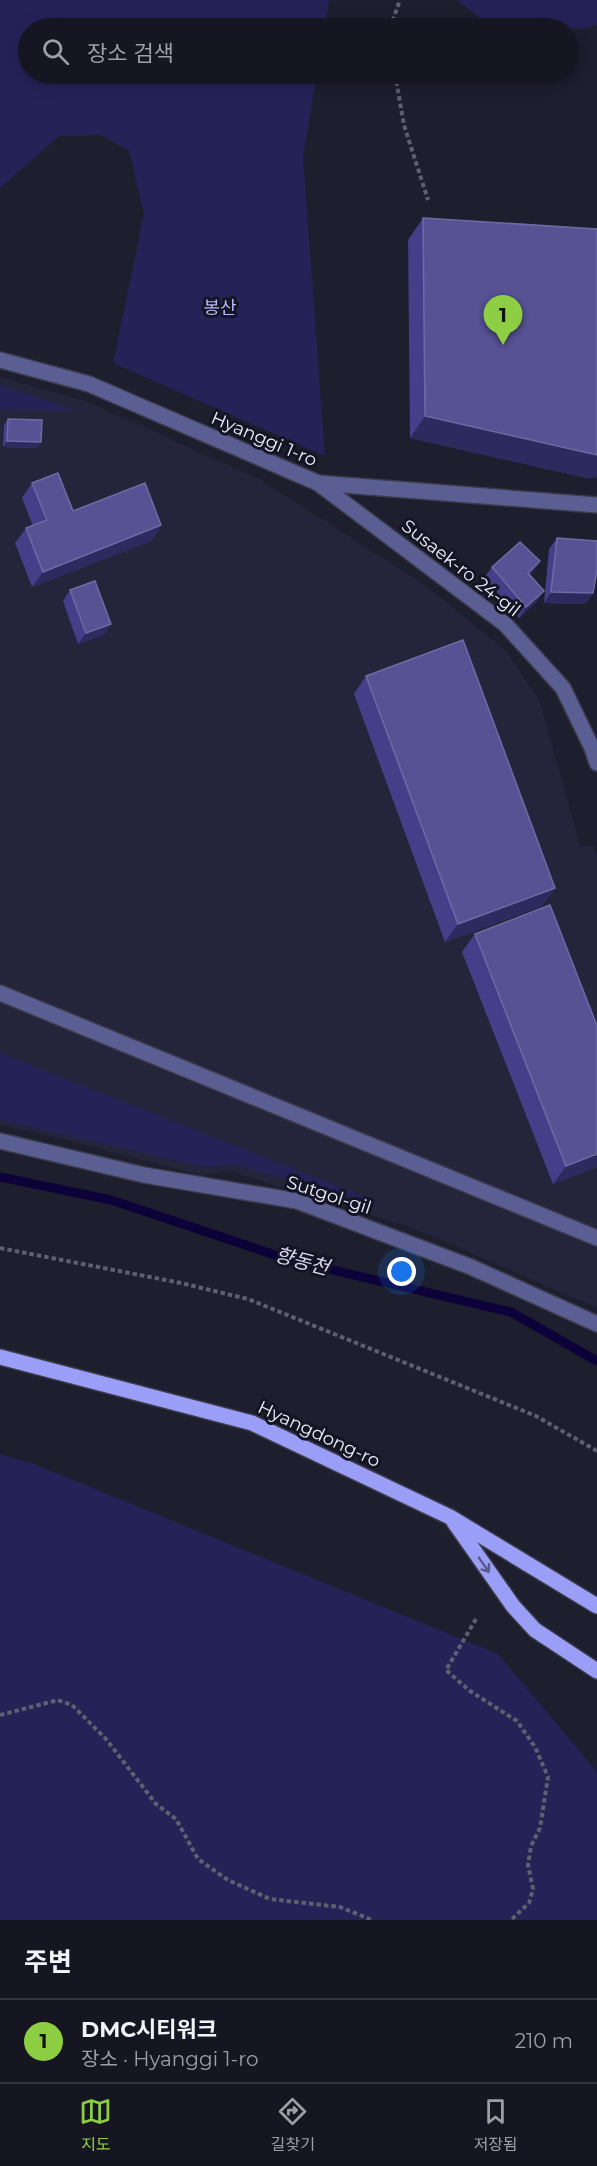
<!DOCTYPE html>
<html lang="ko">
<meta charset="utf-8">
<style>
body{margin:0;font-family:Montserrat,"Noto Sans KR",sans-serif;background:#1f1f2a;color:#f1f3f6}
.you{position:absolute;left:402px;top:1272px;width:21px;height:21px;margin:-15px;border:4px solid #fff;border-radius:50%;background:#1a73e8;box-shadow:0 0 0 9px #1a73e833}
.badge{display:grid;place-items:center;width:39px;height:39px;border-radius:50%;background:#8ece43;color:#111;font-size:20px;font-weight:700}
.pin{position:absolute;translate:-50% -50px;filter:drop-shadow(0 2px 3px #0008)}
.pin::after{content:'';position:absolute;top:32px;width:21px;height:18px;background:inherit;clip-path:polygon(0 0,100% 0,50% 100%)}
.list{margin:0;padding:0;list-style:none}
h2{display:flex;justify-content:space-between;align-items:center;height:78px;margin:0;padding:0 24px;font-size:26px}
h2 small{font-size:20px;font-weight:400;color:#9e9fa5}
.list li{display:grid;grid-template-columns:39px 1fr auto;gap:18px;align-items:center;box-sizing:border-box;height:84px;padding:0 24px;border-top:2px solid #353540}
.list b{display:block;font-size:22px;white-space:nowrap}
.list p{margin:0;font-size:20px;white-space:nowrap;color:#9e9fa5}
.list em{font-size:20px;font-style:normal;color:#9e9fa5}
.icon{flex:none;width:33px;height:33px;fill:none;stroke:currentColor;stroke-width:2;stroke-linecap:round;stroke-linejoin:round}
.map{position:relative;flex:none;width:597px;height:1920px;overflow:hidden}
.search{position:absolute;background:#161622;box-shadow:0 3px 15px #0003;left:18px;right:18px;top:18px;height:66px;display:flex;align-items:center;gap:15px;box-sizing:border-box;padding:0 21px;border-radius:33px;color:#9e9fa5;font-size:22px}
.sheet{height:162px;background:#161622}
nav{display:flex;justify-content:space-around;align-items:center;box-sizing:border-box;height:84px;border-top:2px solid #353540;background:#161622;font-size:16px;color:#9e9fa5}
nav a{display:grid;justify-items:center;gap:3px}
nav .on{color:#8ece43}
.map>svg:first-child{display:block}
.built{fill:#24253b}
.green{fill:#252258}
.lines{fill:none;stroke-linecap:round;stroke-linejoin:round}
.stream{stroke:#0d0139;stroke-width:9}
.service-casing{stroke:#3a3b4b;stroke-width:18}
.minor-casing{stroke:#3a3b4b;stroke-width:18}
.primary-casing{stroke:#3a3b4b;stroke-width:18}
.path{stroke:#5f606f;stroke-width:4;stroke-dasharray:4.5 3;stroke-linecap:butt}
.service{stroke:#5b5e92;stroke-width:15}
.minor{stroke:#5b5e92;stroke-width:15}
.primary{stroke:#9b9ef6;stroke-width:15}
.wall{fill:#443f88}
.shaded-wall{fill:#2d2a5f}
.building{fill:#565294;stroke:#6e6ba4;stroke-width:1.5}
.oneway{stroke:#585a8d}
.labels{text-anchor:middle;stroke-width:6;stroke-linejoin:round;paint-order:stroke}
.park-label{font-size:18px;fill:#b5b9fb;stroke:#141524}
.street-label{font-size:18px;fill:#eeeffa;stroke:#141524}
.water-label{font-size:20px;font-style:italic;fill:#d7d9f0;stroke:#141524}
</style>
<div class="map">
<svg width="597" height="1920" viewBox="0 0 597 1920">
<rect width="100%" height="100%" fill="#1d1e2e"/>
<!-- built -->
<polygon class="built" points="0,377 88,402 259,479 425,585 507,652 540,702 580,845 594,846 597,856 597,1308 416,1229 230,1171 201,1175 47,1135 0,1125"/>
<!-- green -->
<g class="green">
<polygon points="0,0 329,0 325,28 28,28 28,74 317,74 303,156 325,456 113,363 144,214 129,151 101,135 59,136 0,188"/>
<polygon points="457,0 597,0 597,24 583,29 491,27"/>
<polygon points="0,385 76,411 0,409"/>
<polygon points="0,1053 388,1206 234,1165 205,1167 0,1120"/>
<polygon points="0,1454 34,1464 498,1654 597,1772 597,1920 0,1920"/>
</g>
<g class="lines">
<!-- stream -->
<polyline class="stream" points="0,1177 111,1200 290,1260 511,1312 597,1361"/>
<defs>
<polyline id="service" points="0,993 597,1238"/>
<g id="minor">
<polyline points="0,360 89,384 318,483 597,505"/>
<polyline points="318,483 505,624 563,688 592,748 597,763"/>
<polyline points="0,1141 144,1175 297,1201 471,1267 597,1324"/>
</g>
<g id="primary">
<polyline points="0,1357 252,1423 450,1517 597,1606"/>
<polyline points="454,1522 513,1606 535,1630 597,1671"/>
</g>
</defs>
<!-- service casing -->
<use href="#service" class="service-casing"/>
<!-- minor casing -->
<use href="#minor" class="minor-casing"/>
<!-- primary casing -->
<use href="#primary" class="primary-casing"/>
<!-- path -->
<g class="path">
<polyline points="390,28 400,0"/>
<polyline points="395,74 404,125 428,200"/>
<polyline points="0,1248 181,1283 248,1299 536,1416 597,1451"/>
<polyline points="476,1619 446,1670 470,1691 517,1721 535,1747 548,1777 540,1828 531,1846 528,1865 533,1889 529,1903 511,1920"/>
<polyline points="0,1715 58,1700 72,1705 106,1739 156,1804 176,1819 198,1859 228,1880 270,1899 340,1907 372,1920"/>
</g>
<!-- service -->
<use href="#service" class="service"/>
<!-- minor -->
<use href="#minor" class="minor"/>
<!-- primary -->
<use href="#primary" class="primary"/>
</g>
<!-- wall -->
<g class="wall">
<polygon points="423,218 597,229 597,477 587,478 410,438 408,240"/>
<polygon points="8,419 37,448 3,447 4,425"/>
<polygon points="32,483 73,511 161,525 151,541 32,587 15,543 26,528 33,526 22,498"/>
<polygon points="557,538 593,593 585,604 544,603 549,549"/>
<polygon points="540,561 530,575 544,591 536,602 519,618 484,578 492,567"/>
<polygon points="70,590 111,624 103,635 78,644 63,601"/>
<polygon points="366,676 555,888 542,906 445,942 354,694"/>
<polygon points="475,934 597,1026 597,1167 553,1184 462,952"/>
</g>
<!-- shaded-wall -->
<g class="shaded-wall">
<polygon points="425,416 597,455 597,477 587,478 410,438"/>
<polygon points="7,441 41,442 37,448 3,447"/>
<polygon points="161,525 151,541 32,587 43,572"/>
<polygon points="540,561 533,572 520,584 528,573"/>
<polygon points="544,591 536,602 519,618 526,607"/>
<polygon points="551,592 593,593 585,604 544,603"/>
<polygon points="111,624 103,635 78,644 86,633"/>
<polygon points="555,888 542,906 445,942 458,924"/>
<polygon points="597,1154 597,1167 553,1184 566,1166"/>
</g>
<!-- building -->
<g class="building">
<polygon points="423,218 597,229 597,455 425,416"/>
<polygon points="8,419 42,420 41,442 7,441"/>
<polygon points="58,473 73,511 145,483 161,525 43,572 26,528 47,520 32,483"/>
<polygon points="557,538 597,541 597,570 593,593 551,592"/>
<polygon points="520,542 540,561 528,573 544,591 526,607 492,567"/>
<polygon points="95,581 111,624 86,633 70,590"/>
<polygon points="463,640 555,888 458,924 366,676"/>
<polygon points="550,905 597,1026 597,1154 566,1166 475,934"/>
</g>
<!-- one-way arrows -->
<defs><path id="oneway-shaft" d="M-6 0H5M1.5-3L5.5 0L1.5 3" fill="none" stroke-width="1.6" stroke-linecap="round" stroke-linejoin="round" transform="scale(1.5)"/></defs>
<use class="oneway" href="#oneway-shaft" transform="translate(484 1565) rotate(55)"/>
<g class="labels">
<!-- park labels -->
<g class="park-label">
<text x="220" y="314">봉산</text>
</g>
<!-- street labels -->
<g class="street-label">
<text transform="translate(264 439) rotate(23)" y="6">Hyanggi 1-ro</text>
<text transform="translate(461 568) rotate(38)" y="6">Susaek-ro 24-gil</text>
<text transform="translate(329 1195) rotate(18)" y="6">Sutgol-gil</text>
<text transform="translate(319 1434) rotate(25)" y="6">Hyangdong-ro</text>
</g>
<!-- water labels -->
<g class="water-label">
<text transform="translate(302 1261) rotate(15)" y="7">향동천</text>
</g>
</g>
</svg>
<div class="you"></div>
<div class="pin badge" style="left:503px;top:345px">1</div>
<div class="search"><svg class="icon" aria-label="search" viewBox="0 0 24 24"><circle cx="10" cy="10" r="6"/><path d="M15 15l6 6"/></svg>장소 검색</div>
</div>
<section class="sheet">
<h2>주변<small></small></h2>
<ul class="list">
<li><span class="badge">1</span><div><b>DMC시티워크</b><p>장소 · Hyanggi 1-ro</p></div><em>210 m</em></li>
</ul>
</section>
<nav>
<a class="on"><svg class="icon" aria-label="map" viewBox="0 0 24 24"><path d="M3 6l6-2 6 2 6-2v14l-6 2-6-2-6 2zM9 4v14M15 6v14"/></svg>지도</a>
<a><svg class="icon" aria-label="directions" viewBox="0 0 24 24"><path d="M12 3l9 9-9 9-9-9zM9 14v-3h6M13 9l2 2-2 2"/></svg>길찾기</a>
<a><svg class="icon" aria-label="saved" viewBox="0 0 24 24"><path d="M7 4h10v16l-5-4-5 4z"/></svg>저장됨</a>
</nav>
